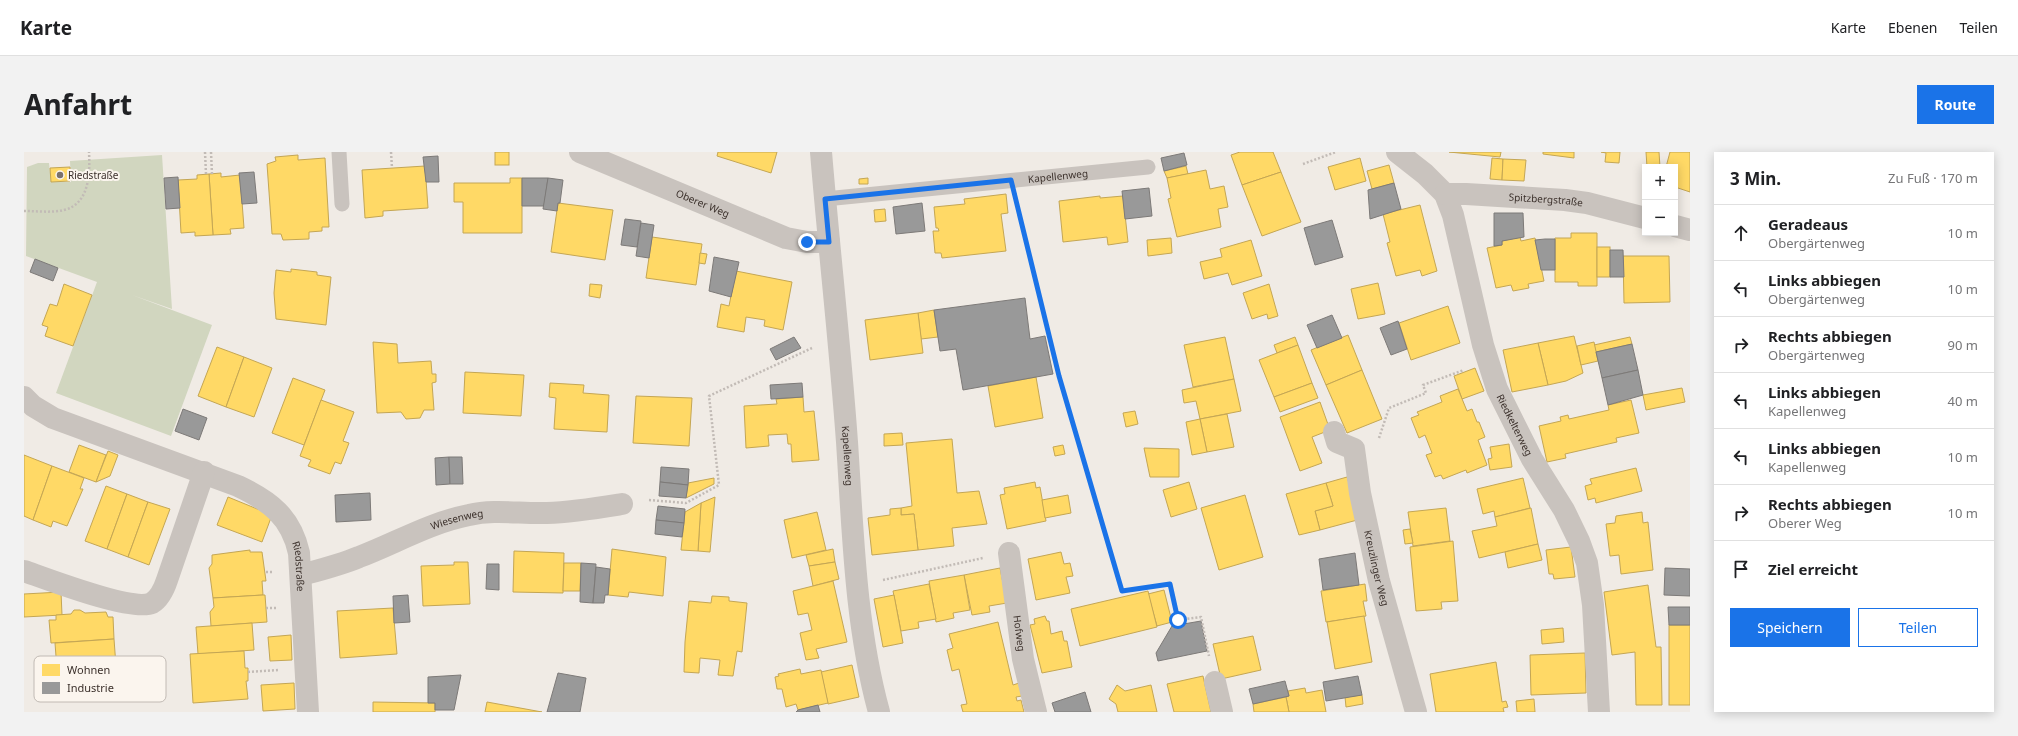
<!DOCTYPE html>
<html lang="de">
<meta charset="utf-8">
<style>
body{margin:0;font-family:"Noto Sans",sans-serif;background:#f2f2f2;color:#202124}
.controls{position:absolute;right:12px;top:12px;display:grid;overflow:hidden;border-radius:0px;box-shadow:0 2px 10px #0003}
.controls button{width:36px;height:36px;display:grid;place-items:center;padding:0;border:0;border-bottom:1px solid #e0e0e0;background:#fff;color:#202124;font:20px sans-serif}
.stop{position:absolute;width:12px;height:12px;margin:-9px;border:3px solid #1a73e8;border-radius:50%;background:#fff}
.stop.end{background:#1a73e8;border-color:#fff;box-shadow:0 1px 4px #0008}
.list{margin:0;padding:0;list-style:none}
h2{display:flex;justify-content:space-between;align-items:center;height:52px;margin:0;padding:0 16px;font-size:17px}
h2 small{font-size:13px;font-weight:400;color:#757577}
.list li{display:grid;grid-template-columns:26px 1fr auto;gap:12px;align-items:center;box-sizing:border-box;height:56px;padding:0 16px;border-top:1px solid #e0e0e0}
.list b{display:block;font-size:15px;white-space:nowrap}
.list p{margin:0;font-size:13px;white-space:nowrap;color:#757577}
.list em{font-size:13px;font-style:normal;color:#757577}
.actions{display:flex;gap:8px;padding:12px 16px}
.actions a{flex:1;padding:9px 0;border:1px solid #1a73e8;border-radius:0px;text-align:center;font-size:14px;color:#1a73e8}
.actions .main{background:#1a73e8;color:#fff}
.icon{flex:none;width:22px;height:22px;fill:none;stroke:currentColor;stroke-width:2;stroke-linecap:round;stroke-linejoin:round}
.map{position:relative;flex:none;width:1666px;height:560px;overflow:hidden;border-radius:0px}
header{display:flex;align-items:center;gap:24px;box-sizing:border-box;height:56px;padding:0 20px;background:#fff;border-bottom:1px solid #e0e0e0}
header strong{font-size:19px}
nav{display:flex;gap:22px;margin-inline-start:auto;font-size:14px}
.intro{display:flex;align-items:center;justify-content:space-between;box-sizing:border-box;height:96px;padding:0 24px}
h1{margin:0;font-size:28px}
.button{padding:10px 18px;border-radius:0px;background:#1a73e8;color:#fff;font-size:14px;font-weight:700}
main{display:flex;gap:24px;padding:0 24px}
aside{flex:1;background:#fff;border-radius:0px;box-shadow:0 2px 10px #0003}
.map>svg:first-child{display:block}
.green{fill:#d1d6bf}
.homes{fill:#ffd966;stroke:#c4a654}
.industry{fill:#999;stroke:#7d7a78}
.lines{fill:none;stroke-linecap:round;stroke-linejoin:round}
.path{stroke:#c2bbb6;stroke-width:2.5;stroke-dasharray:2 2;stroke-linecap:butt}
.lane{stroke:#c9c3be;stroke-width:15}
.street{stroke:#c9c3be;stroke-width:22}
.route{stroke:#1a73e8;stroke-width:5}
.poi-dot{fill:#7a716c;stroke:#fbf5ee;stroke-width:1.5}
.labels{text-anchor:middle;stroke-width:4;stroke-linejoin:round;paint-order:stroke}
.poi-label{font-size:10px;fill:#3b302b;stroke:#fbf5ee;text-anchor:start}
.street-label{font-size:10px;fill:#3b302b;stroke:#fbf5ee}
.key{fill:#fbf5ee;stroke:#c1bab4;stroke-width:1}
.key-label{font-size:11px;fill:#3b302b}
</style>
<header>
<strong>Karte</strong>
<nav><a>Karte</a><a>Ebenen</a><a>Teilen</a></nav>
</header>
<div class="intro"><h1>Anfahrt</h1><a class="button">Route</a></div>
<main>
<div class="map">
<svg width="1666" height="560" viewBox="0 0 1666 560">
<rect width="100%" height="100%" fill="#f0ebe5"/>
<!-- green -->
<polygon class="green" points="138,3 148,157 108,143 188,173 147,284 32,241 73,130 2,104 3,15 14,11 25,11 27,30 47,30 46,9"/>
<!-- homes -->
<g class="homes">
<rect x="471" y="0" width="14" height="13"/>
<polygon points="694,0 753,0 747,21 693,4"/>
<polygon points="1216,0 1249,0 1257,20 1218,33 1207,3"/>
<polygon points="1425,0 1477,0 1476,5"/>
<polygon points="1519,0 1550,0 1550,6 1519,2"/>
<polygon points="1577,0 1596,0 1595,11 1581,10 1582,1"/>
<polygon points="1622,0 1635,0 1636,15 1623,15"/>
<polygon points="1646,0 1666,0 1666,40 1651,35 1651,15 1642,15"/>
<polygon points="274,3 274,8 301,6 305,75 298,75 298,79 285,80 285,87 259,88 257,82 248,82 243,12 252,9 251,5"/>
<polygon points="1336,6 1342,29 1311,38 1304,15"/>
<polygon points="1468,6 1479,7 1478,28 1466,27"/>
<polygon points="1479,7 1502,8 1500,29 1478,28"/>
<polygon points="1365,13 1370,31 1348,37 1343,19"/>
<polygon points="401,14 404,56 359,59 359,64 341,66 338,18"/>
<polygon points="1162,14 1164,22 1143,26 1140,19"/>
<polygon points="46,15 46,29 27,30 26,16"/>
<polygon points="1182,18 1186,37 1200,34 1204,55 1194,57 1197,75 1153,85 1144,47 1147,46 1143,26"/>
<polygon points="1257,20 1277,70 1238,84 1218,33"/>
<polygon points="197,21 197,25 216,23 220,76 206,77 207,82 189,83 185,22"/>
<polygon points="185,22 189,83 171,84 171,80 157,81 154,28 173,27 173,23"/>
<polygon points="486,26 498,26 498,81 439,81 439,50 430,50 430,31 486,31"/>
<polygon points="844,26 844,32 835,32 835,27"/>
<polygon points="982,42 984,61 977,62 982,99 918,106 917,101 911,101 909,79 915,79 914,76 912,76 910,55 941,52 940,47"/>
<polygon points="1076,44 1076,46 1099,44 1104,90 1084,93 1083,85 1039,90 1035,49"/>
<polygon points="534,51 589,58 581,108 527,100"/>
<polygon points="1396,53 1413,119 1398,124 1396,118 1372,124 1363,91 1366,90 1359,62"/>
<polygon points="861,57 862,69 851,70 850,58"/>
<polygon points="1547,81 1573,81 1573,134 1554,134 1554,130 1531,130 1531,86 1547,86"/>
<polygon points="628,85 678,92 672,133 622,126"/>
<polygon points="1496,85 1497,89 1511,86 1520,129 1504,132 1505,136 1489,139 1487,133 1472,136 1463,96 1478,93 1478,89"/>
<polygon points="1147,86 1148,101 1124,104 1123,88"/>
<polygon points="1227,88 1238,124 1208,133 1204,121 1180,127 1176,110 1198,105 1196,97"/>
<rect x="1573" y="95" width="13" height="30"/>
<polygon points="676,101 683,102 681,112 675,111"/>
<polygon points="1599,104 1645,104 1646,150 1600,151"/>
<polygon points="267,117 293,120 293,123 307,125 302,173 252,167 250,141 252,118 267,120"/>
<polygon points="712,119 768,130 759,178 740,174 741,168 722,165 720,180 693,175 697,152 705,154"/>
<polygon points="1354,131 1361,162 1334,167 1327,137"/>
<polygon points="40,132 68,143 49,194 21,184 24,175 18,173 26,152 33,154"/>
<polygon points="566,132 578,133 576,146 565,144"/>
<polygon points="1245,132 1254,164 1244,167 1243,162 1228,167 1219,141"/>
<polygon points="1424,154 1436,191 1387,208 1375,171"/>
<polygon points="910,158 914,185 897,187 894,161"/>
<polygon points="894,161 899,201 846,208 841,168"/>
<polygon points="1324,183 1338,218 1302,233 1287,198"/>
<polygon points="1550,184 1559,221 1542,229 1524,233 1514,191"/>
<polygon points="1201,185 1210,227 1169,235 1160,193"/>
<polygon points="1271,185 1274,193 1253,201 1250,193"/>
<polygon points="1606,185 1608,192 1572,200 1570,193"/>
<polygon points="349,190 373,192 374,211 407,209 408,222 412,222 412,230 408,231 410,258 400,258 396,266 382,267 377,260 353,261"/>
<polygon points="1570,190 1574,209 1557,213 1553,194"/>
<polygon points="1514,191 1524,233 1488,240 1479,198"/>
<polygon points="1274,193 1288,231 1250,245 1235,208"/>
<polygon points="193,195 220,205 202,255 174,244"/>
<polygon points="220,205 248,216 230,265 202,255"/>
<polygon points="1451,216 1460,239 1438,247 1430,224"/>
<polygon points="1338,218 1358,267 1323,281 1302,233"/>
<polygon points="441,220 500,223 497,264 439,261"/>
<polygon points="1012,225 1019,266 971,275 964,234"/>
<polygon points="269,226 301,238 280,293 248,281"/>
<polygon points="1210,227 1217,259 1176,267 1172,249 1160,251 1158,238"/>
<polygon points="526,231 560,233 559,241 585,243 583,280 530,277 532,246 525,245"/>
<polygon points="1288,231 1294,246 1256,260 1250,245"/>
<polygon points="1658,236 1661,250 1622,258 1619,243"/>
<polygon points="1434,237 1443,259 1448,257 1453,270 1455,270 1461,285 1454,288 1463,313 1443,321 1442,318 1419,327 1417,323 1411,325 1402,303 1408,301 1401,283 1395,286 1387,266 1395,263 1393,260 1418,250 1416,244"/>
<polygon points="612,244 668,246 665,294 609,291"/>
<polygon points="779,245 780,260 790,259 795,308 768,310 767,292 764,292 763,282 744,283 745,294 722,296 720,254 753,252 752,247"/>
<polygon points="297,248 330,260 319,289 325,291 317,312 311,310 306,322 284,314 287,308 276,304"/>
<polygon points="1607,248 1615,281 1592,286 1593,290 1541,302 1542,306 1523,310 1515,274 1537,269 1536,265 1544,263 1545,267 1585,258 1584,253"/>
<polygon points="1296,250 1306,278 1288,285 1298,311 1276,319 1256,265"/>
<polygon points="1111,259 1114,272 1102,275 1099,261"/>
<polygon points="1203,262 1210,295 1183,300 1176,267"/>
<polygon points="1176,267 1183,300 1168,303 1162,270"/>
<polygon points="878,281 879,293 860,294 860,282"/>
<polygon points="928,287 933,341 955,339 963,372 928,376 930,394 894,398 890,362 877,363 877,356 888,354 882,291"/>
<polygon points="1485,292 1488,315 1466,318 1464,307 1468,306 1466,295"/>
<polygon points="55,293 82,303 72,330 45,320"/>
<polygon points="1039,293 1041,302 1031,304 1029,295"/>
<polygon points="1120,296 1155,297 1155,325 1126,325"/>
<polygon points="84,299 94,303 86,324 72,330"/>
<polygon points="0,303 28,314 9,368 0,364"/>
<polygon points="28,314 60,326 56,337 59,337 43,374 29,369 27,375 9,368"/>
<polygon points="1612,316 1618,339 1572,351 1571,346 1564,348 1561,334 1568,332 1566,327"/>
<polygon points="1323,325 1337,367 1296,378 1291,359 1309,354 1302,331"/>
<polygon points="690,326 690,332 662,346 664,331"/>
<polygon points="1499,326 1506,356 1471,365 1470,359 1459,362 1453,337"/>
<polygon points="1011,330 1012,336 1016,335 1022,369 983,377 976,343 981,342 980,336"/>
<polygon points="1165,330 1173,357 1147,365 1139,338"/>
<polygon points="1302,331 1309,354 1291,359 1296,378 1275,383 1262,342"/>
<polygon points="82,334 103,342 83,397 61,389"/>
<polygon points="103,342 124,350 104,405 83,397"/>
<polygon points="1044,343 1047,361 1021,366 1018,348"/>
<polygon points="1221,343 1239,405 1195,418 1177,356"/>
<polygon points="204,345 248,363 238,390 193,373"/>
<polygon points="691,345 686,400 674,399 677,351"/>
<polygon points="124,350 146,357 125,413 104,405"/>
<polygon points="677,351 674,399 657,398 661,360"/>
<polygon points="877,356 877,363 890,362 894,398 848,403 844,366 866,363 866,357"/>
<polygon points="1422,356 1426,389 1389,394 1384,360"/>
<polygon points="1507,356 1514,392 1455,406 1448,379 1473,374 1471,365"/>
<polygon points="793,360 802,398 768,406 760,368"/>
<polygon points="1618,360 1619,371 1624,370 1629,418 1597,422 1595,403 1586,404 1582,372 1591,371 1592,364"/>
<polygon points="1386,377 1389,391 1381,392 1379,378"/>
<polygon points="1429,389 1434,449 1417,450 1418,457 1392,459 1386,395"/>
<polygon points="1514,392 1518,408 1484,416 1481,400"/>
<polygon points="1547,395 1551,425 1530,427 1529,422 1525,422 1522,398"/>
<polygon points="588,397 642,405 639,444 605,440 604,445 584,443"/>
<polygon points="809,397 811,410 785,414 782,403"/>
<polygon points="226,398 226,400 238,400 242,429 238,429 239,443 189,446 185,416 188,412 188,403"/>
<polygon points="490,399 540,401 539,441 489,440"/>
<polygon points="1037,400 1040,412 1046,411 1049,424 1042,425 1046,441 1012,448 1004,407"/>
<polygon points="430,410 444,410 446,452 399,454 397,414 430,413"/>
<polygon points="811,410 815,427 789,434 785,414"/>
<polygon points="540,411 557,411 556,439 539,439"/>
<polygon points="976,416 983,451 965,454 966,460 948,463 940,423"/>
<polygon points="940,423 946,458 929,461 930,466 912,470 905,429"/>
<polygon points="809,429 823,490 792,497 795,506 782,508 776,481 788,478 784,461 774,463 769,439"/>
<polygon points="905,432 912,467 894,470 895,476 877,479 869,439"/>
<polygon points="1341,432 1343,449 1339,449 1342,464 1302,470 1297,439"/>
<polygon points="1624,433 1632,495 1637,495 1638,553 1612,553 1611,500 1588,503 1580,440"/>
<polygon points="1140,438 1148,470 1133,474 1124,442"/>
<polygon points="1124,439 1133,475 1056,494 1047,457"/>
<polygon points="37,440 38,463 0,465 0,442"/>
<polygon points="239,443 241,443 243,470 187,474 186,460 190,455 189,446"/>
<polygon points="870,443 879,491 859,495 850,447"/>
<polygon points="688,444 705,445 705,449 723,451 718,500 713,499 709,524 694,523 696,508 676,506 675,521 660,520 661,490 665,449 687,451"/>
<polygon points="369,456 373,502 316,506 313,459"/>
<polygon points="50,458 56,458 61,461 82,460 84,465 89,465 90,487 27,491 25,468 32,468 32,463 47,462"/>
<polygon points="1021,464 1023,469 1025,469 1027,482 1038,479 1040,489 1043,489 1048,515 1018,521 1006,473 1011,472 1010,467"/>
<polygon points="1340,464 1348,510 1311,517 1303,470"/>
<polygon points="974,470 989,533 995,531 998,544 992,545 993,549 997,548 1000,560 939,560 937,553 943,552 935,517 928,519 923,498 929,496 925,482"/>
<polygon points="228,471 230,498 174,502 172,475"/>
<rect x="1645" y="473" width="21" height="80"/>
<polygon points="1539,476 1540,490 1518,492 1517,478"/>
<polygon points="267,483 268,508 246,509 244,485"/>
<polygon points="1229,484 1237,518 1197,527 1189,492"/>
<polygon points="90,487 92,514 33,518 31,491"/>
<polygon points="220,499 221,516 224,516 224,529 222,529 224,547 169,551 166,502"/>
<polygon points="1561,501 1562,541 1507,543 1506,503"/>
<polygon points="1472,510 1478,550 1482,549 1484,555 1479,556 1480,560 1412,560 1406,522"/>
<polygon points="828,513 835,545 804,552 797,520"/>
<polygon points="776,517 777,522 797,518 804,551 774,558 772,552 762,555 758,537 753,537 751,525 755,524 754,522"/>
<polygon points="1179,524 1187,560 1150,560 1143,532"/>
<polygon points="270,531 271,557 239,559 237,533"/>
<polygon points="1093,533 1101,539 1127,533 1133,560 1094,560 1092,552 1085,547"/>
<polygon points="1281,536 1282,541 1298,538 1302,560 1265,560 1262,545 1265,544 1264,539"/>
<polygon points="1338,543 1339,552 1322,555 1321,545"/>
<polygon points="1262,545 1265,560 1230,560 1229,552"/>
<polygon points="1510,547 1511,560 1493,560 1492,549"/>
<polygon points="349,550 411,551 411,560 349,560"/>
<polygon points="463,550 518,560 461,560"/>
</g>
<!-- industry -->
<g class="industry">
<polygon points="1160,1 1163,13 1140,19 1137,6"/>
<polygon points="414,4 415,30 402,30 399,5"/>
<polygon points="230,20 233,51 218,52 215,21"/>
<polygon points="154,25 156,56 142,57 140,26"/>
<polygon points="498,26 524,26 520,54 498,54"/>
<polygon points="524,26 539,28 536,51 534,51 533,59 519,57"/>
<polygon points="1370,31 1377,57 1346,67 1344,38"/>
<polygon points="1125,36 1128,64 1101,67 1098,39"/>
<polygon points="898,51 901,79 872,82 869,55"/>
<polygon points="1470,61 1499,61 1500,85 1478,89 1478,93 1470,94"/>
<polygon points="601,67 617,69 613,95 597,93"/>
<polygon points="1308,68 1319,105 1291,113 1280,76"/>
<polygon points="617,71 630,73 625,106 612,104"/>
<polygon points="1521,87 1531,87 1531,118 1517,118 1511,88"/>
<polygon points="1586,98 1599,98 1600,125 1586,125"/>
<polygon points="690,105 715,110 707,145 685,139"/>
<polygon points="11,107 34,116 29,129 6,120"/>
<polygon points="1001,146 1006,187 1021,184 1029,222 939,238 932,197 916,199 910,158"/>
<polygon points="1308,163 1318,186 1293,196 1283,173"/>
<polygon points="1374,169 1383,197 1367,203 1356,176"/>
<polygon points="770,185 777,196 752,208 746,197"/>
<polygon points="1608,192 1614,218 1578,226 1572,200"/>
<polygon points="1614,218 1619,243 1584,253 1578,226"/>
<polygon points="778,231 779,245 747,247 746,233"/>
<polygon points="159,257 183,266 175,288 151,279"/>
<polygon points="425,305 426,332 412,333 411,306"/>
<polygon points="425,305 438,305 439,332 426,332"/>
<polygon points="637,315 665,317 664,333 636,330"/>
<polygon points="636,330 664,333 662,346 635,344"/>
<polygon points="346,341 347,368 312,370 311,343"/>
<polygon points="634,354 661,357 660,371 632,368"/>
<polygon points="632,368 660,371 658,385 631,382"/>
<polygon points="1331,401 1335,433 1299,438 1295,407"/>
<polygon points="557,411 572,412 569,451 556,450"/>
<polygon points="463,412 475,412 475,438 462,437"/>
<polygon points="572,415 586,417 584,443 581,443 580,451 569,451"/>
<polygon points="1641,416 1666,417 1666,444 1640,443"/>
<polygon points="384,443 386,470 370,471 369,444"/>
<polygon points="1644,455 1666,455 1666,473 1645,473"/>
<polygon points="1177,469 1183,499 1134,509 1132,501 1148,474"/>
<polygon points="534,521 562,526 556,560 523,560"/>
<polygon points="437,523 430,558 411,558 411,551 404,551 404,525"/>
<polygon points="1334,524 1338,543 1302,549 1299,530"/>
<polygon points="1261,529 1265,544 1229,552 1225,537"/>
<polygon points="1061,540 1067,560 1031,560 1028,551"/>
<polygon points="794,553 796,560 772,560 774,558"/>
</g>
<g class="lines">
<!-- path -->
<g class="path">
<polyline points="181,0 182,22"/>
<polyline points="187,0 188,22"/>
<polyline points="367,0 368,16"/>
<polyline points="1279,12 1312,0"/>
<polyline points="993,52 1035,224 1098,439 1146,432 1154,468 1177,465 1185,504"/>
<path d="M 0,59 C 13,59 28,61 40,58 C 66,52 66,20 65,0"/>
<polyline points="1355,286 1365,256 1402,241 1399,233 1440,218"/>
<polyline points="625,348 662,351 695,333 685,244 788,196"/>
<polyline points="242,420 250,420"/>
<polyline points="859,428 959,406"/>
<polyline points="242,456 252,456"/>
<polyline points="224,520 255,518"/>
</g>
<!-- lane -->
<g class="lane">
<polyline points="315,0 318,52"/>
<path id="s1" d="M 801,47 L 1124,15"/>
</g>
<!-- street -->
<g class="street">
<path id="s2" d="M 556,0 L 762,86 L 783,90 L 805,90"/>
<path id="s3" d="M 797,0 C 805,97 816,193 823,290 C 829,380 831,472 855,560"/>
<path id="s4" d="M 1373,0 L 1401,22 L 1421,42 L 1429,63 L 1459,193 L 1473,237 L 1508,307 L 1540,358 L 1555,389 L 1563,411 L 1569,453 L 1575,560"/>
<path id="s5" d="M 1421,42 L 1442,42 L 1541,48 L 1563,51 L 1621,66"/>
<polyline points="1651,74 1666,78"/>
<path id="s6" d="M 0,245 L 9,254 L 29,266 L 214,334 C 246,349 267,365 275,401 L 284,560"/>
<path id="s7" d="M 1310,280 L 1313,290 L 1330,297 L 1336,341 L 1355,429 L 1392,560"/>
<path id="s8" d="M 985,401 L 999,507 L 1012,560"/>
<path d="M 0,419 C 23,427 108,460 128,451 C 136,446 140,437 143,428 L 180,320"/>
<path id="s9" d="M 277,423 C 296,418 316,413 335,405 C 372,391 405,371 445,363 C 471,357 496,362 523,361 C 549,360 573,356 598,352"/>
<polyline points="1191,530 1198,560"/>
</g>
</g>
<g class="lines">
<!-- route -->
<polyline class="route" points="783,90 805,90 801,47 987,28 1035,224 1098,439 1146,432 1154,468"/>
</g>
<!-- markers -->
<circle class="poi-dot" cx="36" cy="23" r="4"/>
<g class="labels">
<!-- poi labels -->
<g class="poi-label">
<text x="44" y="27">Riedstraße</text>
</g>
<!-- street labels -->
<g class="street-label">
<text dy="4" stroke="none"><textPath href="#s1" startOffset="234">Kapellenweg</textPath></text>
<text dy="4" stroke="none"><textPath href="#s5" startOffset="101">Spitzbergstraße</textPath></text>
<text dy="4" stroke="none"><textPath href="#s2" startOffset="133">Oberer Weg</textPath></text>
<text dy="4" stroke="none"><textPath href="#s4" startOffset="306">Riedkelterweg</textPath></text>
<text dy="4" stroke="none"><textPath href="#s3" startOffset="305">Kapellenweg</textPath></text>
<text dy="4" stroke="none"><textPath href="#s9" startOffset="166">Wiesenweg</textPath></text>
<text dy="4" stroke="none"><textPath href="#s6" startOffset="341">Riedstraße</textPath></text>
<text dy="4" stroke="none"><textPath href="#s7" startOffset="150">Kreuzlinger Weg</textPath></text>
<text dy="4" stroke="none"><textPath href="#s8" startOffset="81">Hofweg</textPath></text>
</g>
</g>
<!-- legend -->
<rect x="10" y="504" width="132" height="46" rx="6" class="key"/>
<rect x="18" y="512" width="18" height="12" fill="#ffd966"/>
<rect x="18" y="530" width="18" height="12" fill="#999"/>
<g class="key-label">
<text x="43" y="522">Wohnen</text>
<text x="43" y="540">Industrie</text>
</g>
</svg>
<div class="controls">
<button>+</button>
<button>−</button>
</div>
<div class="stop" style="left:1154px;top:468px"></div>
<div class="stop end" style="left:783px;top:90px"></div>
</div>
<aside>
<h2>3 Min.<small>Zu Fuß · 170 m</small></h2>
<ul class="list">
<li><svg class="icon" aria-label="ahead" viewBox="0 0 24 24"><path d="M12 20V5M6 11l6-6 6 6"/></svg><div><b>Geradeaus</b><p>Obergärtenweg</p></div><em>10 m</em></li>
<li><svg class="icon" aria-label="left" viewBox="0 0 24 24"><path d="M17 20v-9H6M10 6l-5 5 5 5"/></svg><div><b>Links abbiegen</b><p>Obergärtenweg</p></div><em>10 m</em></li>
<li><svg class="icon" aria-label="right" viewBox="0 0 24 24"><path d="M7 20v-9h11M14 6l5 5-5 5"/></svg><div><b>Rechts abbiegen</b><p>Obergärtenweg</p></div><em>90 m</em></li>
<li><svg class="icon" aria-label="left" viewBox="0 0 24 24"><path d="M17 20v-9H6M10 6l-5 5 5 5"/></svg><div><b>Links abbiegen</b><p>Kapellenweg</p></div><em>40 m</em></li>
<li><svg class="icon" aria-label="left" viewBox="0 0 24 24"><path d="M17 20v-9H6M10 6l-5 5 5 5"/></svg><div><b>Links abbiegen</b><p>Kapellenweg</p></div><em>10 m</em></li>
<li><svg class="icon" aria-label="right" viewBox="0 0 24 24"><path d="M7 20v-9h11M14 6l5 5-5 5"/></svg><div><b>Rechts abbiegen</b><p>Oberer Weg</p></div><em>10 m</em></li>
<li><svg class="icon" aria-label="arrive" viewBox="0 0 24 24"><path d="M6 21V4h12l-3 4 3 4H6"/></svg><div><b>Ziel erreicht</b></div></li>
</ul>
<div class="actions"><a class="main">Speichern</a><a>Teilen</a></div>
</aside>
</main>
